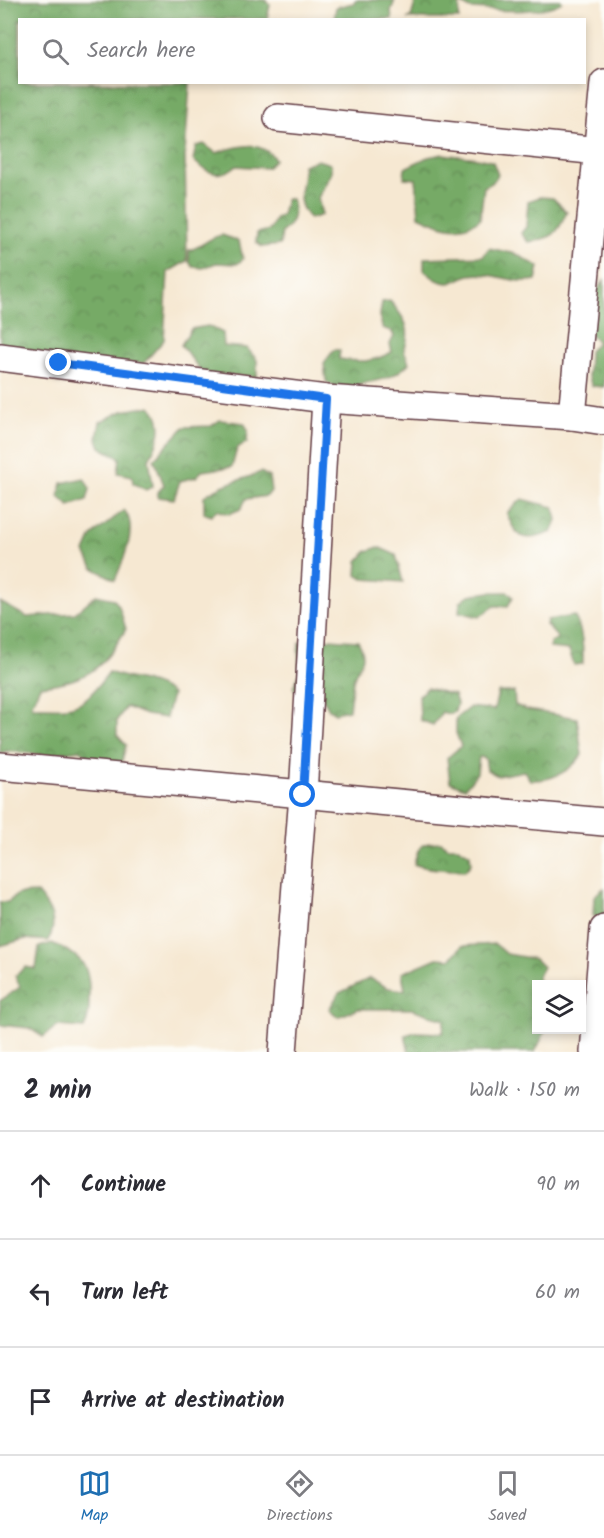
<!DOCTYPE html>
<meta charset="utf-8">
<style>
body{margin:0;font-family:Kalam,sans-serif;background:#f2f2f3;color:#2b2b33}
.controls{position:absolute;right:18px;bottom:18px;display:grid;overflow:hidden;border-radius:0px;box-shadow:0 3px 9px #0003}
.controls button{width:54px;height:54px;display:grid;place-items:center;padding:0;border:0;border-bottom:2px solid #e1e1e2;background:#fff;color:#2b2b33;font:30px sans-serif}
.stop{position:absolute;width:18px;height:18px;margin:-14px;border:4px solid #1a73e8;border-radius:50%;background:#fff}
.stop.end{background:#1a73e8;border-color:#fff;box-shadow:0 2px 6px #0008}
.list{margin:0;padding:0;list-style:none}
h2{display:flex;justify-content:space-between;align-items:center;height:78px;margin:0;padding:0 24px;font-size:26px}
h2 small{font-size:20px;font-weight:400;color:#7c7c81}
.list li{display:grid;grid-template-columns:39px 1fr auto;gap:18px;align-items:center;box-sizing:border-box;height:108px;padding:0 24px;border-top:2px solid #e1e1e2}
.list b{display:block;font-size:22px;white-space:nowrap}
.list em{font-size:20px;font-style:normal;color:#7c7c81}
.icon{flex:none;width:33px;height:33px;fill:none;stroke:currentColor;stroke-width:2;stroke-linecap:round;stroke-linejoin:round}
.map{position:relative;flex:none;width:604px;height:1052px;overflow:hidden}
.search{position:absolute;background:#fff;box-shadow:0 3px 9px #0003;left:18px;right:18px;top:18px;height:66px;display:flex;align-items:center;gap:15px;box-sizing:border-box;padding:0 21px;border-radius:0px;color:#7c7c81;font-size:22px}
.sheet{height:402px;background:#fff}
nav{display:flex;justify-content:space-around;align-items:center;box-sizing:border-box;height:84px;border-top:2px solid #e1e1e2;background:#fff;font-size:16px;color:#7c7c81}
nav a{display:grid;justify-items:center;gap:3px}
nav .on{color:#1f6fb2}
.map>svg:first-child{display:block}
.forest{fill:url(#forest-crowns);stroke:#606448;stroke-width:1.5}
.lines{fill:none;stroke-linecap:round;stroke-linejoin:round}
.minor-casing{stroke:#643d44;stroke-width:30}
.minor{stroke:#fff;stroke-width:27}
.route{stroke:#1a73e8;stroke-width:8}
</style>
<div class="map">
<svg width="604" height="1052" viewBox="0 0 604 1052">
<defs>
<pattern id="forest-crowns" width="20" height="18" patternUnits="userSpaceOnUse" patternTransform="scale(1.5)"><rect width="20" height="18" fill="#76aa66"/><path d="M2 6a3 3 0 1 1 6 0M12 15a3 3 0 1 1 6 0" fill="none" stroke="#638a54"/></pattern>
</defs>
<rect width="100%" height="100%" fill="#fdfcf7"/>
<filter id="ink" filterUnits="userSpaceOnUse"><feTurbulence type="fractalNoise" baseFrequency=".0167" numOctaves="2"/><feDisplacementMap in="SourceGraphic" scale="12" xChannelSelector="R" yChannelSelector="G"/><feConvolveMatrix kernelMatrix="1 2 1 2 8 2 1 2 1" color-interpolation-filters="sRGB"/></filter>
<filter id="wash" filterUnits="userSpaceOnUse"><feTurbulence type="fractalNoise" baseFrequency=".008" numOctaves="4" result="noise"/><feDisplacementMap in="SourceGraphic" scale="24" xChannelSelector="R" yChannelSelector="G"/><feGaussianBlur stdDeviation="1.35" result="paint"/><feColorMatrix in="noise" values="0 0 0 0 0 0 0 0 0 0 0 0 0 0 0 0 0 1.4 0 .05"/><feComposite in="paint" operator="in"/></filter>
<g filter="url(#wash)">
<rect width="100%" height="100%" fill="#f6e8d2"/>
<!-- forest -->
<g class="forest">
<polygon points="0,0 265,0 270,5 267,19 20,20 20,82 190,83 185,154 187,261 168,272 164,340 144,363 0,364"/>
<polygon points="355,0 395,0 391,11 392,19 334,19 336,7 354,3"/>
<polygon points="416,0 460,0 459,19 407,19 411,17"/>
<path d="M 463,0 L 561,0 L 562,2 C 543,15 493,10 470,9 L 462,4 Z"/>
<path d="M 204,144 L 216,153 C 238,146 259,139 275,159 L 267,168 L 236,166 C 219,179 208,174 193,160 L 196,146 Z"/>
<path d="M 443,154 C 460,157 480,156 493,162 L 498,175 L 492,183 L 484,187 L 480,219 C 459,235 440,226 419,216 L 416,179 L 404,178 L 405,168 L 428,157 Z"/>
<path d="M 317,160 L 331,164 L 331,173 L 318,198 L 322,215 L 310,219 C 292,199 304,189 303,165 Z"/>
<path d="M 540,197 L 553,198 L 567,212 C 557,235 554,238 528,242 L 521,233 L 526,227 L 528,201 Z"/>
<path d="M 286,199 L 292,199 C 295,213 295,223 282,232 L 280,245 L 262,247 L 256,242 L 257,233 L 270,230 L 276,218 L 282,215 Z"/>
<path d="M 222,235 L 239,241 L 243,259 L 237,264 L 216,263 L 203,268 L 193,267 L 189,262 L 189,250 C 202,247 209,237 222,235 Z"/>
<path d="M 489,248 L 516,254 L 539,267 L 536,280 C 513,285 493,271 470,275 C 463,276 455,283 448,283 C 438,283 431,276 424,270 L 424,258 L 483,256 Z"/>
<polygon points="604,280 604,387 592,386 588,376 589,351 598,342 571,315 595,294"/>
<path d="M 390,301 C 404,317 413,329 404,350 L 409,363 C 387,387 368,376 348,391 L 338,390 L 326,381 L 324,363 L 334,350 L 340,350 L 339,359 C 362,362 371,363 392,352 L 390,344 L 394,336 L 391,331 L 382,328 L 380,315 L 382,302 Z"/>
<polygon points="208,326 223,333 224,346 247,348 257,360 257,377 203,374 181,345 191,329"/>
<path d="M 151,406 C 167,423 159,442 149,459 L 153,486 L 146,490 L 133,483 L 132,476 L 118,473 L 120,458 L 100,447 L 97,439 L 100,422 L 122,411 Z"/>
<polygon points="220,420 244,423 248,430 247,442 237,448 232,467 202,471 196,477 180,481 174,499 158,497 158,492 164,485 154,459 184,427 211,426"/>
<path d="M 261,472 L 269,477 L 271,491 L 267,496 L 246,499 L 241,509 L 229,514 L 217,510 L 211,516 L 204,513 L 204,496 C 222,483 241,481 261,472 Z"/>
<polygon points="84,478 90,489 87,500 69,506 59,497 62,483"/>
<path d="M 522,499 L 554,507 L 557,520 L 552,532 C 525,543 516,540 507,513 Z"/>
<path d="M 124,510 C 139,527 123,561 115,580 L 93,568 L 85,552 L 92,536 Z"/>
<polygon points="378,547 396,555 403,582 363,579 357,575 358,561 366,552"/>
<polygon points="490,592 508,592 513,597 508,606 495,606 479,617 459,612 460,602 469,595"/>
<path d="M 96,595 L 114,599 L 119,606 L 126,629 C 101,671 89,680 40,686 L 31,706 C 77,709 80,710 109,672 C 131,681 153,679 172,694 L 166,718 L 146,715 L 126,707 L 117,720 L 117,735 L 126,745 L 122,762 L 96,761 L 80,750 L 45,755 L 6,751 L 0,754 L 0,602 L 27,617 L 75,613 Z"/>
<path d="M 574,616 C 582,628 584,649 583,664 L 574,665 L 569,650 L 550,648 L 550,643 L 558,638 L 546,625 L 547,620 Z"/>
<path d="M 315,638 L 358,641 C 370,662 357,663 353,681 C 351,691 350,701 349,710 L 335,713 L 329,709 L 324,700 L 299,697 L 293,686 C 305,671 296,661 299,643 Z"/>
<polygon points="427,688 454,695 457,703 455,712 448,714 442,712 433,725 420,720 419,695"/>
<path d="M 498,692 L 514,692 L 515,705 L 527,710 L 577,718 L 582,755 C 570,772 551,781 530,780 L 524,771 L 498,776 L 487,770 L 485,758 L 479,757 L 477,773 L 465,788 L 450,782 L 447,758 L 461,746 L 456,733 L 456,718 L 470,707 L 494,710 Z"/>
<path d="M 442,842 L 447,847 L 458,847 L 470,854 L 471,864 L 465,871 C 451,869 425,870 414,864 C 419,843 421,843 442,842 Z"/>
<polygon points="604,888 604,919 593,916 594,896"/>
<path d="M 37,893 C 50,908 59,922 48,941 L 25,939 L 0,946 L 0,902 L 8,902 L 18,894 Z"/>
<path d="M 52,943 C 83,958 91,964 89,1000 C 89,1010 89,1019 84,1028 L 57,1026 L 43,1037 L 29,1028 L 0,1025 L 0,1001 L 20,987 L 15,976 L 26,967 L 36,969 L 39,947 Z"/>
<polygon points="495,944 507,954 535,959 543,967 537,978 541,984 536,984 536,1030 546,1030 535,1052 409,1052 405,1035 416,1032 443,1033 444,1020 412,1009 358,1009 338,1017 329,1009 339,993 370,978 388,988 405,990 402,973 437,958 450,959 462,946"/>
</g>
</g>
<g filter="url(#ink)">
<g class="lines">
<defs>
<g id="minor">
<polyline points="278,118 599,151"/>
<polyline points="0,357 326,399 572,416 604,421"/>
<polyline points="572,416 604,83"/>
<polyline points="0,766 604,822"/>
<polyline points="283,1052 303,795 326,399"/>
<polyline points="594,1052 604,929"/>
</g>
</defs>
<!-- minor casing -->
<use href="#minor" class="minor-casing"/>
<!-- minor -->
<use href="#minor" class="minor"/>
</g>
</g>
<g class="lines" filter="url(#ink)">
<!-- route -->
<polyline class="route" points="59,363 326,399 303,795"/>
</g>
</svg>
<div class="controls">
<button><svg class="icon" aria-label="layers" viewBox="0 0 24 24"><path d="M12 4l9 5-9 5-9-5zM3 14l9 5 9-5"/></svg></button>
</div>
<div class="stop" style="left:303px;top:795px"></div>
<div class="stop end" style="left:59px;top:363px"></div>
<div class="search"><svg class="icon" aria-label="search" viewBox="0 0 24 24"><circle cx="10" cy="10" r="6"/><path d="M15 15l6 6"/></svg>Search here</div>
</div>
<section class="sheet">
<h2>2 min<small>Walk · 150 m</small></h2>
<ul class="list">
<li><svg class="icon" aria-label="ahead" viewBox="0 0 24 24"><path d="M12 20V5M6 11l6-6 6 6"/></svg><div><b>Continue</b></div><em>90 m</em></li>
<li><svg class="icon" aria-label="left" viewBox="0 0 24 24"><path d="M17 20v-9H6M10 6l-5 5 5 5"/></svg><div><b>Turn left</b></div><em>60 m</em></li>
<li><svg class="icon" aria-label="arrive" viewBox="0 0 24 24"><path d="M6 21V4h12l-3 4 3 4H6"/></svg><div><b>Arrive at destination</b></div></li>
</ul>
</section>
<nav>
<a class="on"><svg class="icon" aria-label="map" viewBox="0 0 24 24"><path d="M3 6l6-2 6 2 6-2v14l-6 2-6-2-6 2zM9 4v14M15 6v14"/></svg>Map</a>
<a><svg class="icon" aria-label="directions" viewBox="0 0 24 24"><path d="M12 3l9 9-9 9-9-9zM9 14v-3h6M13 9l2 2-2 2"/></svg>Directions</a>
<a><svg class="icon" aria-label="saved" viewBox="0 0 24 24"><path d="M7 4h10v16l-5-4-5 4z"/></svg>Saved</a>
</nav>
